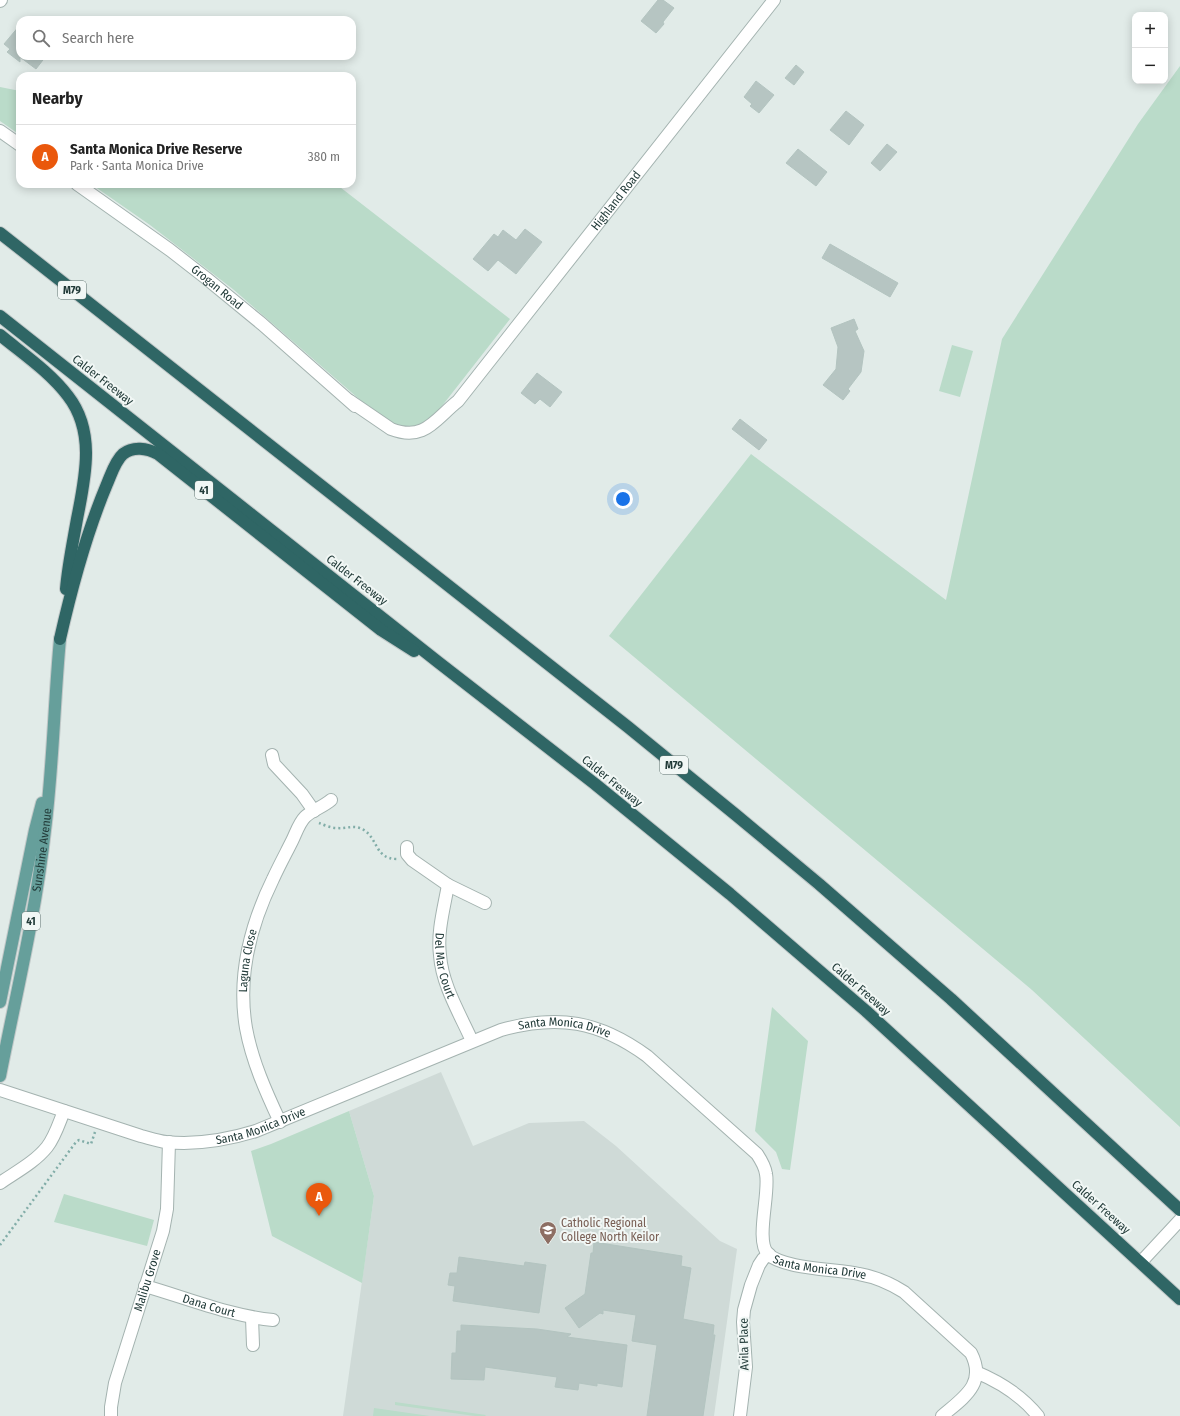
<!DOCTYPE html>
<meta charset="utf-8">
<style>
body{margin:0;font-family:"Fira Sans Condensed",sans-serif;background:#f2f2f2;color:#222}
.controls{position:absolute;right:12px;top:12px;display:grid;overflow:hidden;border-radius:8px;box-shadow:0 2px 10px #0003}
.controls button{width:36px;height:36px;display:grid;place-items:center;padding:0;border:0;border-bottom:1px solid #e0e0e0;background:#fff;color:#222;font:20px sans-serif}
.you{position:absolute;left:623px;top:499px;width:14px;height:14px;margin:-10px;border:3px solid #fff;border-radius:50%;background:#1a73e8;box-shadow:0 0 0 6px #1a73e833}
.badge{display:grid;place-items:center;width:26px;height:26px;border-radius:50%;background:#ea580c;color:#fff;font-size:13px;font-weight:700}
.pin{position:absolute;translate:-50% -33px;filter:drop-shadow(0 1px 2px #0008)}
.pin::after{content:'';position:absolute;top:21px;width:14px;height:12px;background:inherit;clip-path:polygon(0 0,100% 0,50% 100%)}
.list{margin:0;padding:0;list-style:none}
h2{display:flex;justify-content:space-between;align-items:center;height:52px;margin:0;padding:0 16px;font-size:17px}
h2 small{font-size:13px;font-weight:400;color:#767676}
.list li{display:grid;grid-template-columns:26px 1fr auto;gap:12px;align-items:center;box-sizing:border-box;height:64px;padding:0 16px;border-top:1px solid #e0e0e0}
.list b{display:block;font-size:15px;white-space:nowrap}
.list p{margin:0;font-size:13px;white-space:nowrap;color:#767676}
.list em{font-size:13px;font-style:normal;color:#767676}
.icon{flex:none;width:22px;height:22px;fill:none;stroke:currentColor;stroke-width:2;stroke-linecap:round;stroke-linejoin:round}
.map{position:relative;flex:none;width:1180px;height:1416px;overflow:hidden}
.search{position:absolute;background:#fff;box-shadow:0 2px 10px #0003;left:16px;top:16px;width:340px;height:44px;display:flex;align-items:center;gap:10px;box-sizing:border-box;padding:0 14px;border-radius:12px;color:#767676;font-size:15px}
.panel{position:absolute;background:#fff;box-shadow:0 2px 10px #0003;left:16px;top:72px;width:340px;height:116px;border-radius:12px}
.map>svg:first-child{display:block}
.built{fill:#cfdad7}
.green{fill:#badbc9}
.building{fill:#b6c5c2;stroke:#b3c4c0}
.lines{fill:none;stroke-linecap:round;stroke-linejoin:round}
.minor-casing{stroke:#a4b3b0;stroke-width:14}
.major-casing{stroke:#c1c8c8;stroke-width:14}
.highway-casing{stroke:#c1c8c8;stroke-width:14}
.path{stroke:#82ada8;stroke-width:2.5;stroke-dasharray:2 3;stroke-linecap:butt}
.minor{stroke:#fff;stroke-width:12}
.major{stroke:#669f9b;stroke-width:12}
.highway{stroke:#2f6665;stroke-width:12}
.labels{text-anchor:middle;stroke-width:4;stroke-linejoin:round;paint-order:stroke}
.shield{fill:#f1f7f5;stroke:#607371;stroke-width:1}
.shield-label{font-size:11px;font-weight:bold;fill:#223b39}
.street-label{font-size:12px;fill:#223b39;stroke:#f1f7f5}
.education-label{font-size:12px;fill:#785e54;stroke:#f1f7f5;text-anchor:start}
</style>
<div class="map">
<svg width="1180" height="1416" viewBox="0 0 1180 1416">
<rect width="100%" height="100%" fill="#e1ebe8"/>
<!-- built -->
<polygon class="built" points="441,1072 473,1146 529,1123 584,1121 616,1146 720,1241 737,1249 714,1416 343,1416 374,1196 349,1111"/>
<!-- green -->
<g class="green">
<polygon points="1180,66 1180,1127 1032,990 609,636 751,454 946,600 1002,339 1138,124"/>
<polygon points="0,87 20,91 20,135 0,121"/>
<polygon points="91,184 336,184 510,319 431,420 412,430 388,423 359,399 234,290 150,225"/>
<polygon points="952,345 973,351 960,397 939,391"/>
<polygon points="772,1007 808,1041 790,1170 782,1169 776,1152 755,1131"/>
<polygon points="349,1111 374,1196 362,1283 272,1236 251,1151 271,1144"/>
<polygon points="64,1194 154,1220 147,1246 54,1222"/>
<polygon points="395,1402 486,1415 485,1416 475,1416 395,1405"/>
<polygon points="374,1408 430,1416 373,1416"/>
</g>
<!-- building -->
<g class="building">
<polygon points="658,0 663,0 674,8 663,22 664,24 656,33 641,21"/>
<polygon points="20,25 20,56 46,56 36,69 20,57 20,62 7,52 10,49 4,44"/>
<polygon points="796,65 804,72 794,85 785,78"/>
<polygon points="756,81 774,95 759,113 750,106 752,104 744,97"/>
<polygon points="846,111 864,125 849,145 830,130"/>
<polygon points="887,144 897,152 880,171 871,163"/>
<polygon points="798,149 827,172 816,186 786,163"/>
<polygon points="525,229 542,242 516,274 498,260 488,271 473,259 494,234 498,237 503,230 516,240"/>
<polygon points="830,244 898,283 890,297 822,258"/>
<polygon points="854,319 858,329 855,331 864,351 861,372 848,389 850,391 843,400 823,385 836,369 838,347 831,328"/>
<polygon points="537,373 562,392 550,407 540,399 535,404 521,393"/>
<polygon points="740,419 767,440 759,450 732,429"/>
<polygon points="594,1242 682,1256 681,1266 691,1268 683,1319 714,1325 713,1335 715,1335 703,1416 647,1416 657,1345 632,1341 636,1315 603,1310 603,1314 600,1313 579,1328 565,1308 585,1294 591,1253 593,1253"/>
<polygon points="459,1257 524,1266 525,1262 546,1265 539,1313 453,1301 455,1286 448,1285 450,1273 457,1273"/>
<polygon points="461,1325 537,1329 571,1334 567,1337 627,1345 622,1387 597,1383 597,1386 579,1383 578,1390 555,1387 557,1377 485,1367 484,1380 451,1379 452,1353 456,1353 457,1331 461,1331"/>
</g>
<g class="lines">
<defs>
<g id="minor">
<polyline points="0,1 1,0"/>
<polyline points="0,131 20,145"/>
<path id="s1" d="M 77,184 L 170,250 L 206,278 L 262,324 L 355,406"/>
<path id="s2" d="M 350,401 L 391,429 C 425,442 435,419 458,401 L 774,0"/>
<polyline points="272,755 274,764 302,794 314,811"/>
<polyline points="407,847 407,854 412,860 448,885 485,903"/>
<path id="s3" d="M 448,885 C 444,908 437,932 440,955 C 442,985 460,1014 472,1041"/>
<path id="s4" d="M 0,1090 L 141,1136 C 149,1138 158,1141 166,1142 C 196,1145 227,1140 256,1131 L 501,1030 C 558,1014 599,1021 647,1056 L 757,1154 C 761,1160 765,1166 766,1174 C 770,1193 755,1241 768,1254 C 783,1269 837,1269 859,1274 C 876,1277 890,1283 904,1292 L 971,1353 C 987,1384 963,1398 942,1416"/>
<path id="s5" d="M 280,1122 C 266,1092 252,1061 246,1028 C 237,975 250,926 273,879 C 279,866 286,853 292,841 C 296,833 299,823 305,817 C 312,810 323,807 331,800"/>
<path d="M 0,1183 C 16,1172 35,1162 47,1147 C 55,1137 59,1123 64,1111"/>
<polyline points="1141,1262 1180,1220"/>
<path id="s6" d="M 145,1286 C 187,1298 230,1316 273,1320"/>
<polyline points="252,1318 253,1345"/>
<path d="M 976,1372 C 1000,1382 1022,1396 1038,1416"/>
<path id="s7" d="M 111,1416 L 111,1407 L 115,1383 L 163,1231 L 167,1209 L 169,1142"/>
<polyline points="740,1416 746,1367 743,1322 744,1310 751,1285 759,1265 763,1259 769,1254"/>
</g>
<g id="major">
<polyline points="0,1002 35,830 42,803"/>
<path id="s8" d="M 0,1076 C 16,995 36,912 45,830 C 53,767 54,703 60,639"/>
</g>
<g id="highway">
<polyline points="0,233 628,727 736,815 819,884 951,999 1180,1210"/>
<polyline points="0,316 438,662 595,784 730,894 866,1011 1180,1299"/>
<path d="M 0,335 C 23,354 50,372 68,396 C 96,432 85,478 77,519 C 73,542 68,565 66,589"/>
<path d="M 60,639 C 72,586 86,534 107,484 C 111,475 115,461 123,454 C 133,446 147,448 158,454 L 381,630 L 414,651"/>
</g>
</defs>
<!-- minor casing -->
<use href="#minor" class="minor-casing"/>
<!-- major casing -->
<use href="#major" class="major-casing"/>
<!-- highway casing -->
<use href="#highway" class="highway-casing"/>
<!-- path -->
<g class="path">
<path d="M 319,823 C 324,825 331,828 337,828 C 347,829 354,824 364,830 C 378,839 375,859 397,859"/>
<polyline points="0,1245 76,1142 79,1140 91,1144 95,1132"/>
</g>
<!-- minor -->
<use href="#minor" class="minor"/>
<!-- major -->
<use href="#major" class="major"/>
<!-- highway -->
<use href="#highway" class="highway"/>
</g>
<!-- icons -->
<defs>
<symbol id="school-pin" viewBox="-11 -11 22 30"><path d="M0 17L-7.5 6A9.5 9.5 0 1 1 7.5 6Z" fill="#8d6e63" stroke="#f1f7f5"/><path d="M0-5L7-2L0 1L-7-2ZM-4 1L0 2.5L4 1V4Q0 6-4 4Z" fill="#fff"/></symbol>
</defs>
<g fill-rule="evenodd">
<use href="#school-pin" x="538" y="1220" width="20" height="27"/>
</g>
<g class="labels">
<!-- shield labels -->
<g class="shield">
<rect x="58" y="281" width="28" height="18" rx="3"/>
<rect x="195" y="481" width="18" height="18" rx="3"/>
<rect x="660" y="756" width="28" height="18" rx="3"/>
<rect x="22" y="912" width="18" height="18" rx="3"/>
</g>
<g class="shield-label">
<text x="72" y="294">M79</text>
<text x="204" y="494">41</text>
<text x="674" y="769">M79</text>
<text x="31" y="925">41</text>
</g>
<!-- street labels -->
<g class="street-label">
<text dy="4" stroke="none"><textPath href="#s2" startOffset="383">Highland Road</textPath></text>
<text dy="4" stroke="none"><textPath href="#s1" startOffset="174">Grogan Road</textPath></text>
<text transform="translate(103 380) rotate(38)" y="4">Calder Freeway</text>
<text transform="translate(357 580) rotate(38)" y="4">Calder Freeway</text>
<text transform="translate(612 781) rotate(39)" y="4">Calder Freeway</text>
<text dy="4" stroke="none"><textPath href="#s8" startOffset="230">Sunshine Avenue</textPath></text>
<text dy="4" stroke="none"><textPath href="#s5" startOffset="168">Laguna Close</textPath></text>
<text dy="4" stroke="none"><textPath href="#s3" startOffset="82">Del Mar Court</textPath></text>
<text transform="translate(861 989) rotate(41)" y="4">Calder Freeway</text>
<text dy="4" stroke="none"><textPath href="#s4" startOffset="595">Santa Monica Drive</textPath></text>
<text dy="4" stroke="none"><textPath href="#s4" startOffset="271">Santa Monica Drive</textPath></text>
<text transform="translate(1101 1207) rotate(42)" y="4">Calder Freeway</text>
<text dy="4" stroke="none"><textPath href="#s4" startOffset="990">Santa Monica Drive</textPath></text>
<text dy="4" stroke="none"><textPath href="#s7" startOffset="141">Malibu Grove</textPath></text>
<text dy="4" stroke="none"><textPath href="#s6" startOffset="67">Dana Court</textPath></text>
<text transform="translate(744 1344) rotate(-91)" y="4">Avila Place</text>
</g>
<!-- education labels -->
<g class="education-label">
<text x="561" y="1227">Catholic Regional<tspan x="561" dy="14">College North Keilor</tspan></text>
</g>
</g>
</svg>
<div class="controls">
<button>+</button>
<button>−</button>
</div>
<div class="you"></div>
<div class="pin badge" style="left:319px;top:1216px">A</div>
<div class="search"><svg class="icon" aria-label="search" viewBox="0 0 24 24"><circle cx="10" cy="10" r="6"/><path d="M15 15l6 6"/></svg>Search here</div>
<section class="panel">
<h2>Nearby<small></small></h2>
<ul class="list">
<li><span class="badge">A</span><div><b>Santa Monica Drive Reserve</b><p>Park · Santa Monica Drive</p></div><em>380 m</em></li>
</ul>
</section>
</div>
